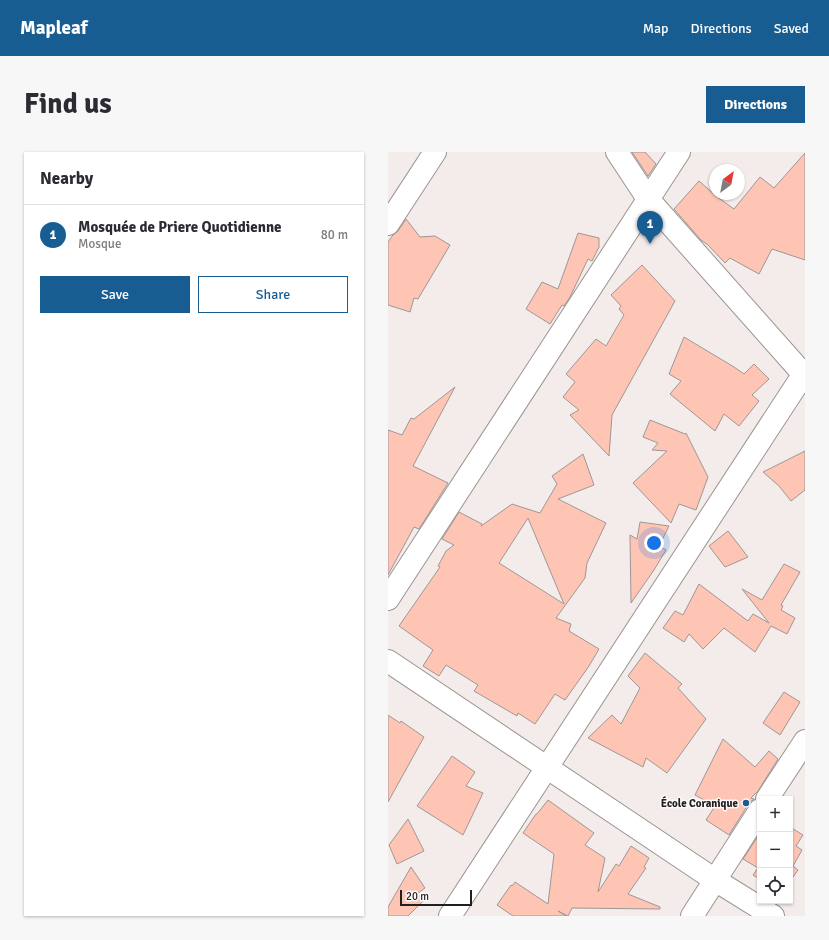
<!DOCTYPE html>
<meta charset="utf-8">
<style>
body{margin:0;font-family:Signika,sans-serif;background:#f7f7f7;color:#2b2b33}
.controls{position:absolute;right:12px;bottom:12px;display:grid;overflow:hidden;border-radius:0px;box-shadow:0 1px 3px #0004}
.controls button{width:36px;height:36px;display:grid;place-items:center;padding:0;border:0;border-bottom:1px solid #e1e1e2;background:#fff;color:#2b2b33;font:20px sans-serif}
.compass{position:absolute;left:321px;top:12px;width:36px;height:36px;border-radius:50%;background:#fff;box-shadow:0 1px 3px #0004;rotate:32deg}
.scale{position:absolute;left:12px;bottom:10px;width:72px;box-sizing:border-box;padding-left:4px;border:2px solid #22201f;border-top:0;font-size:11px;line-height:14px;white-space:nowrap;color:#22201f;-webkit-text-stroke:3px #fffaf9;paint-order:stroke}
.you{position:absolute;left:266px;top:391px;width:14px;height:14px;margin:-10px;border:3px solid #fff;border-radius:50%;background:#1a73e8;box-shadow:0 0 0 6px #1a73e833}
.badge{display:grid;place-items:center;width:26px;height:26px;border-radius:50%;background:#185d92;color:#fff;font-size:13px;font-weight:700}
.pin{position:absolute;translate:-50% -33px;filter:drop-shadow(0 1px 2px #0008)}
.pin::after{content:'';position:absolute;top:21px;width:14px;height:12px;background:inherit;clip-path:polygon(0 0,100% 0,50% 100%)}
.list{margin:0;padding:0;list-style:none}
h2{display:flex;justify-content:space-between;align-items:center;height:52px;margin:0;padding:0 16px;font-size:17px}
h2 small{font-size:13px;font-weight:400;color:#7c7c81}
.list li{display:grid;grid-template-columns:26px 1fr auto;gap:12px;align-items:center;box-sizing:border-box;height:60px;padding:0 16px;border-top:1px solid #e1e1e2}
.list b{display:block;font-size:15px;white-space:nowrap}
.list p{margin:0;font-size:13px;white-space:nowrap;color:#7c7c81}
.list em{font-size:13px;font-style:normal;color:#7c7c81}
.actions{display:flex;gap:8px;padding:12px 16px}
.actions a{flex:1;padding:9px 0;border:1px solid #185d92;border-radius:0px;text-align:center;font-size:14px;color:#185d92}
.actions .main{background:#185d92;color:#fff}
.icon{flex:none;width:22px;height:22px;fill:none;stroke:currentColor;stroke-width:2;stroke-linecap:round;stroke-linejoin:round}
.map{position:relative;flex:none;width:417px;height:764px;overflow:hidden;border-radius:0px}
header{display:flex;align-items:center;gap:24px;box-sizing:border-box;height:56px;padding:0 20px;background:#185d92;color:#fff}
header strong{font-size:19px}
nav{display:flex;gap:22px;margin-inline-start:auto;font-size:14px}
.intro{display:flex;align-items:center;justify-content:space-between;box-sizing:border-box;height:96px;padding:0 24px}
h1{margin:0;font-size:28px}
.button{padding:10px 18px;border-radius:0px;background:#185d92;color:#fff;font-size:14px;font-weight:700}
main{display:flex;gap:24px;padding:0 24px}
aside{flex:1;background:#fff;border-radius:0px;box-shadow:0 1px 3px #0004}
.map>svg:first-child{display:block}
.building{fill:#ffc5b4;stroke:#9e9795;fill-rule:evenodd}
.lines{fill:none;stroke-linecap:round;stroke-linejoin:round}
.minor-casing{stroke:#9b9492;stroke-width:24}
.minor{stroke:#fff;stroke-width:22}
.poi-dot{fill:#185d92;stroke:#fffaf9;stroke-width:1.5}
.labels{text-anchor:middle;stroke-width:3;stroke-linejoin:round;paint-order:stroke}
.poi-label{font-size:11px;font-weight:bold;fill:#22201f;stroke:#fffaf9;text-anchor:end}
</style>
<header>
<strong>Mapleaf</strong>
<nav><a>Map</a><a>Directions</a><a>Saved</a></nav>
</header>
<div class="intro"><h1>Find us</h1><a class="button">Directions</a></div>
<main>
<aside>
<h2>Nearby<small></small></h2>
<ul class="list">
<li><span class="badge">1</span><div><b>Mosquée de Priere Quotidienne</b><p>Mosque</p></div><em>80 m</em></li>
</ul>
<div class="actions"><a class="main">Save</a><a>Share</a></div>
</aside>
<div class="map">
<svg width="417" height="764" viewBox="0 0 417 764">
<rect width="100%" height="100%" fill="#f3ecea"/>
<!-- building -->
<g class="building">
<polygon points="244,0 257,0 268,12 260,24"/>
<polygon points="417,1 417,108 384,97 371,122 342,106 337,111 320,93 313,88 286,57 311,29 328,44 346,57 372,25 386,36"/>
<polygon points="18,67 32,85 47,84 62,93 30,147 26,146 22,160 0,153 0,90 5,83 10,79"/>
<polygon points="190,81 211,86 211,95 204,109 200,107 182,145 176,154 174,153 162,172 138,157 154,130 170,137"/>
<polygon points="254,113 287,149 224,263 221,304 182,263 191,258 175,245 187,230 178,222 208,187 218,194 236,163 231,157 233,154 223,143"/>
<polygon points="296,185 346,215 356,222 366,212 381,227 364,243 371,249 351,274 336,262 327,279 282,242 293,229 281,222"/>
<polygon points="67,235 25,314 60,331 31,377 26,375 0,423 0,278 14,283 23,266 26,267"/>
<polygon points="262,268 297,282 298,281 320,325 308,358 291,352 283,371 245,331 279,299 264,298 270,291 255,285"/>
<polygon points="417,299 417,338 403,349 391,334 375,320"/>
<path d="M 195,302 L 206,333 L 170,347 L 218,371 L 199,411 L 197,426 L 168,466 L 183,472 L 181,479 L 211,497 L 201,514 L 177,548 L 167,542 L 147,572 L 130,561 L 129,564 L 86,539 L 90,533 L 58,513 L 51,524 L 35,514 L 45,498 L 11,474 L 52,415 L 50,414 L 58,399 L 66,393 L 54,387 L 71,360 L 94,372 L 93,374 L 124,352 L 152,361 L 169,332 L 164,324 ZM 140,366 L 176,452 L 111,411 Z"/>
<polygon points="252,370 281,374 271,394 278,398 266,418 243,451 242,383 249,387"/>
<polygon points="340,379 360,405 337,415 321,394"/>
<polygon points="396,412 412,420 393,453 395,454 393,458 407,466 399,482 383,474 367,500 336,476 315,497 301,482 296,490 275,476 287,459 295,463 311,432 360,469 365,462 381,471 354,437 374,448"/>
<polygon points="257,501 294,532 290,536 318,567 279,621 258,606 255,615 200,586 224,563 233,572 252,536 240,524"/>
<polygon points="396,540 412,550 392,583 375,571"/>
<polygon points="0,563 12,571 13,569 36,585 0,650"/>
<polygon points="335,587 367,615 381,599 390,607 370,639 363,646 366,647 361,651 341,683 318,668 327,654 307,643"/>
<polygon points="64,604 87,620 78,634 95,641 75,683 29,654"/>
<polygon points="160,648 206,681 197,693 217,706 210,740 228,712 231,714 243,694 261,706 256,715 258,716 240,742 272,755 272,757 184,756 180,764 170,759 178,764 125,764 109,753 123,733 124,734 127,730 160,752 166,702 135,681 148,662 149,662"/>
<polygon points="20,667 36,699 9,712 1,693"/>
<polygon points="402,675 415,683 408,694 414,698 405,714 410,718 402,729"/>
<polygon points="372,681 372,727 365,723 370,716 355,707"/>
<polygon points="23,715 37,736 29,742 36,748 20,764 0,764 0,755"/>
</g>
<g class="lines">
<defs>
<g id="minor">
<polyline points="229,0 260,47 417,224"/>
<polyline points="0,72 47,0"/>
<polyline points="0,447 291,0"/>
<polyline points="0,509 327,728 385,764"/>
<polyline points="379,647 417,589"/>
<polyline points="62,764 417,220"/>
<polyline points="304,764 372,658"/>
</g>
</defs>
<!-- minor casing -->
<use href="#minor" class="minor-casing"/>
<!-- minor -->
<use href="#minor" class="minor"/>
</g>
<!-- markers -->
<circle class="poi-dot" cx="358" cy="651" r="4"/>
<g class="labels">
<!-- poi labels -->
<g class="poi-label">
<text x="350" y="655">École Coranique</text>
</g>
</g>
</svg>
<div class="controls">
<button>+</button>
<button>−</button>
<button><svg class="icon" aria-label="locate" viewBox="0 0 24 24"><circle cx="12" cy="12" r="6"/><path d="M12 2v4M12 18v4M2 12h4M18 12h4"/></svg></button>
</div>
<svg class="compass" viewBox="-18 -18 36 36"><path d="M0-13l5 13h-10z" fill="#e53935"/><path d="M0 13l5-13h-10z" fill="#7c7c81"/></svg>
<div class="scale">20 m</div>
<div class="you"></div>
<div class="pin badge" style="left:262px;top:92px">1</div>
</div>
</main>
